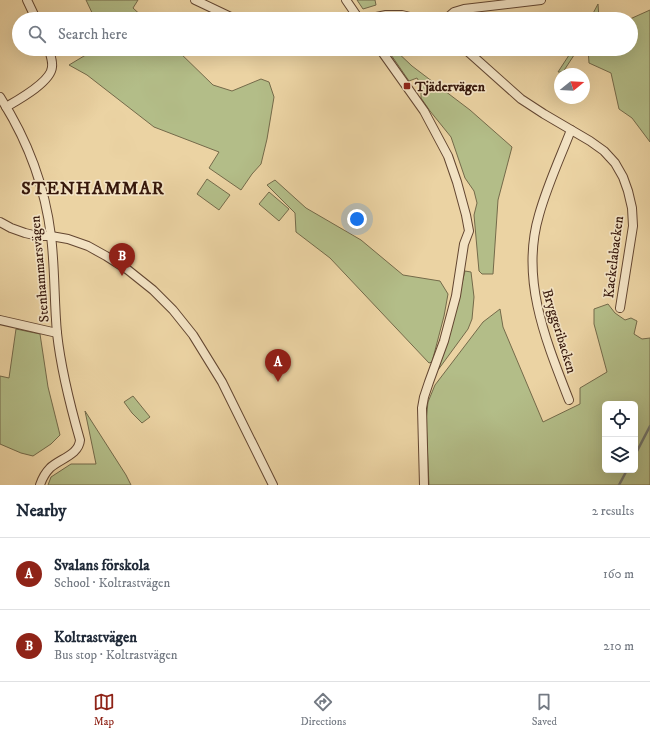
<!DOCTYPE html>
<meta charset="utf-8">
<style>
body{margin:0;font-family:"IM FELL DW Pica",serif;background:#f6f6f7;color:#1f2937}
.controls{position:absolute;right:12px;bottom:12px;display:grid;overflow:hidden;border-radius:6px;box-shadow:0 4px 16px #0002}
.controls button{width:36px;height:36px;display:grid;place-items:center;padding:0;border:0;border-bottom:1px solid #e0e1e3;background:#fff;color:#1f2937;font:20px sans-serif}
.compass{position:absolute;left:554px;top:68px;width:36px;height:36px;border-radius:50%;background:#fff;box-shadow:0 4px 16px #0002;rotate:72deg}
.you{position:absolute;left:357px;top:219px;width:14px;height:14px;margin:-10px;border:3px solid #fff;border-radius:50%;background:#1a73e8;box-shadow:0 0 0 6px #1a73e833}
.badge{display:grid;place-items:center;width:26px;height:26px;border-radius:50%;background:#8f2418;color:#fff;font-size:13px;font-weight:700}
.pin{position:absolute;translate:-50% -33px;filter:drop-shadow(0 1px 2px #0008)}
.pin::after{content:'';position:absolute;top:21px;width:14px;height:12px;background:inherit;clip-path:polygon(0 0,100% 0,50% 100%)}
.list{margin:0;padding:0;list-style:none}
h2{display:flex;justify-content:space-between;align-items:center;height:52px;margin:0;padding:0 16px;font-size:17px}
h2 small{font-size:13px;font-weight:400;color:#747a83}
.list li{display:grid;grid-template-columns:26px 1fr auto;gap:12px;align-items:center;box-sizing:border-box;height:72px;padding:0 16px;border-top:1px solid #e0e1e3}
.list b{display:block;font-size:15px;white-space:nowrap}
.list p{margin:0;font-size:13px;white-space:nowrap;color:#747a83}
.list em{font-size:13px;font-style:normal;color:#747a83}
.icon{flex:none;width:22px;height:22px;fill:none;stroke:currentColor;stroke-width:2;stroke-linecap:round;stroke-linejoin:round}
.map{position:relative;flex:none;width:650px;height:485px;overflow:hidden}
.search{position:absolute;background:#fff;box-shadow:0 4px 16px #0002;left:12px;right:12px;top:12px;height:44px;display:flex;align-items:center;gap:10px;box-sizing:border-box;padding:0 14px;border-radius:22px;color:#747a83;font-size:15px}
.sheet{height:196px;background:#fff}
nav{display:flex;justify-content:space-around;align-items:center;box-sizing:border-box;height:56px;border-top:1px solid #e0e1e3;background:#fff;font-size:11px;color:#747a83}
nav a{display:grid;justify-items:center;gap:2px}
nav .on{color:#8f2418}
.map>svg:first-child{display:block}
.green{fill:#b3bd88;stroke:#746a4a;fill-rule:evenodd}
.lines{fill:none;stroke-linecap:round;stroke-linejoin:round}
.stream{stroke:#72766d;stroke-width:2.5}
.minor-casing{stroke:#634631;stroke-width:10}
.minor{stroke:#f2e2c3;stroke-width:8}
.poi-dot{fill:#8f2418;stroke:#f2e2c3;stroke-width:1.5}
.labels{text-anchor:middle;stroke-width:3.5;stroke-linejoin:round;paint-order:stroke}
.poi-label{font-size:14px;font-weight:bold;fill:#36170b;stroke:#f2e2c3;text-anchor:start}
.street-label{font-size:14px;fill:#36170b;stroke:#f2e2c3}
.district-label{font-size:18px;font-weight:bold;letter-spacing:1px;fill:#36170b;stroke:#f2e2c3}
</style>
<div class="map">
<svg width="650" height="485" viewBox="0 0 650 485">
<rect width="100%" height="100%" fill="#ebd3a3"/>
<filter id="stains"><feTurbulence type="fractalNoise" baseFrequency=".005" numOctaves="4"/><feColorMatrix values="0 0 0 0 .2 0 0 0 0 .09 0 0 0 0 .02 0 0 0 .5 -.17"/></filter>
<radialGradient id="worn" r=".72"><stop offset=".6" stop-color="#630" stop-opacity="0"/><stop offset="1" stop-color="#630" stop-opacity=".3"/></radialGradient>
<!-- green -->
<g class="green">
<polygon points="86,0 138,0 133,8 145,19 95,19"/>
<polygon points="357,0 375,0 376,5 363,9"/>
<polygon points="598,4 599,19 590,19"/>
<polygon points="650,10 650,142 632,118 619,109 611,73 589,63 588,49 631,49 631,19 630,19"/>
<polygon points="93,49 176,49 213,85 232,91 261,79 269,82 274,97 267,139 261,164 252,174 241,190 209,168 219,152 154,127 87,75 69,65 89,53"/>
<polygon points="387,49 394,49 412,66 470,110 512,147 498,200 493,274 482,274 479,271 474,215 477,203 474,191 465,178 451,137 430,111 421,98 421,85 417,78 409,81"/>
<polygon points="573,49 578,49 563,72 558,72"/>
<polygon points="207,179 230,195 219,210 197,194"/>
<polygon points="275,180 306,208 361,240 403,275 440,281 448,294 444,316 432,362 429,363 330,258 296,232 295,213 267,185"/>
<polygon points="269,192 289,209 279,221 259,204"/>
<polygon points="465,271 471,272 474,297 472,319 468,329 438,370 453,319"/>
<path d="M 608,304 L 615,313 L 625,320 L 631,318 L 637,321 L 634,334 L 642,339 L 650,338 L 650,485 L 429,485 L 426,421 L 428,402 L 435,385 L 483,322 L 500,309 L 503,327 L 543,422 L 580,404 L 580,388 L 607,372 L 594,324 L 594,309 ZM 605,404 L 635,404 L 635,470 L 605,470 Z"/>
<polygon points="16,329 40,334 48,387 60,435 51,444 33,456 21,453 0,444 0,376 9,378"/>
<polygon points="133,396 150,417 142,423 132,413 124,402"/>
<polygon points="85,411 126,475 131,485 48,485 51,477 71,464 96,464"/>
</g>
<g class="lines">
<!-- stream -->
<g class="stream">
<polyline points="635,455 650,426"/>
<polyline points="619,485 627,470"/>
</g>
<defs>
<g id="minor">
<polyline points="27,0 36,19"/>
<polyline points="195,0 233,18 237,19"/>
<polyline points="346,0 359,19"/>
<polyline points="367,19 386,15 402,15 418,19"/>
<polyline points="446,19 454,12 464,9 541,0"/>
<polyline points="380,49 424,111 448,156 457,182 466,215 469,231 464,244 456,296 444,341 429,382 424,397 422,408 424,485"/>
<polyline points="465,49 521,99 544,114 590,141 604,151 615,163 623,177 628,191 632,208 633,226 620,308"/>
<path d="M 0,97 C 27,139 45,187 51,236 C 55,268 54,301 57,333 C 61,370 70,405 80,440 C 79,455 59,459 50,468 C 45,473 42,479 40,485"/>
<path d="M 6,107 C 18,100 51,82 52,67 C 53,61 50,55 49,49"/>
<polyline points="0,222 11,228 25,233 38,236 51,236 68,239 88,246 106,256 128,270 153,290 173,310 193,335 222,382 273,485"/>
<polyline points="0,320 57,333"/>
<path d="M 569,400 C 546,341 520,279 539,215 C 547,186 560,158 571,130"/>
</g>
</defs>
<!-- minor casing -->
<use href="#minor" class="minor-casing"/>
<!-- minor -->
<use href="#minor" class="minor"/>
</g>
<!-- markers -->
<rect class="poi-dot" x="403" y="82" width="8" height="8" rx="2"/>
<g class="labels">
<!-- poi labels -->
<g class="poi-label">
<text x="415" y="91">Tjädervägen</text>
</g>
<!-- street labels -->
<g class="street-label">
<text transform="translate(613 257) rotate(-83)" y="5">Kackelabacken</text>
<text transform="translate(39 269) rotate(-95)" y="5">Stenhammarsvägen</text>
<text transform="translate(560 331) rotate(73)" y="5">Bryggeribacken</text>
</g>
<!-- district labels -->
<g class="district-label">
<text x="93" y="194">STENHAMMAR</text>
</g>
</g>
<rect width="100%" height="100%" filter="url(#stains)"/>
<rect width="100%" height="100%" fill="url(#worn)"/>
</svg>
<div class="controls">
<button><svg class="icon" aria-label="locate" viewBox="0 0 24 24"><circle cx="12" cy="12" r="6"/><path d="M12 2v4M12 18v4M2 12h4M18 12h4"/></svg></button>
<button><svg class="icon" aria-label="layers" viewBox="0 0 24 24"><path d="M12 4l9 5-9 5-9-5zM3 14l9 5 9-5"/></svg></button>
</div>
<svg class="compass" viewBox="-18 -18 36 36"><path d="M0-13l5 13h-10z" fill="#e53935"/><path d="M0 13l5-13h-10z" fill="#747a83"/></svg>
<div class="you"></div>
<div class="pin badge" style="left:278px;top:382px">A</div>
<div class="pin badge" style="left:122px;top:276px">B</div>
<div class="search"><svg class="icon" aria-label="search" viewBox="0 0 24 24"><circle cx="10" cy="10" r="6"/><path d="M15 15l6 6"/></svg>Search here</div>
</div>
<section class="sheet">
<h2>Nearby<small>2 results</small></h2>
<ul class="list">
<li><span class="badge">A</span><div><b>Svalans förskola</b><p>School · Koltrastvägen</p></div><em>160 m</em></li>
<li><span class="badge">B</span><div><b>Koltrastvägen</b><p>Bus stop · Koltrastvägen</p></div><em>210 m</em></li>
</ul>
</section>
<nav>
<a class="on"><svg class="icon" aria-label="map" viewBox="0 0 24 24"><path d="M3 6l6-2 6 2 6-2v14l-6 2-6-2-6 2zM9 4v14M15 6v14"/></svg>Map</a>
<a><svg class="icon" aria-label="directions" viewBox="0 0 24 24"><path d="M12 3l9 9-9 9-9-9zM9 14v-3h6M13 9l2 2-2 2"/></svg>Directions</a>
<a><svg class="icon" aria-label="saved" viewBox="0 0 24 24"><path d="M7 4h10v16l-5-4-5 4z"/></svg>Saved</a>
</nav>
